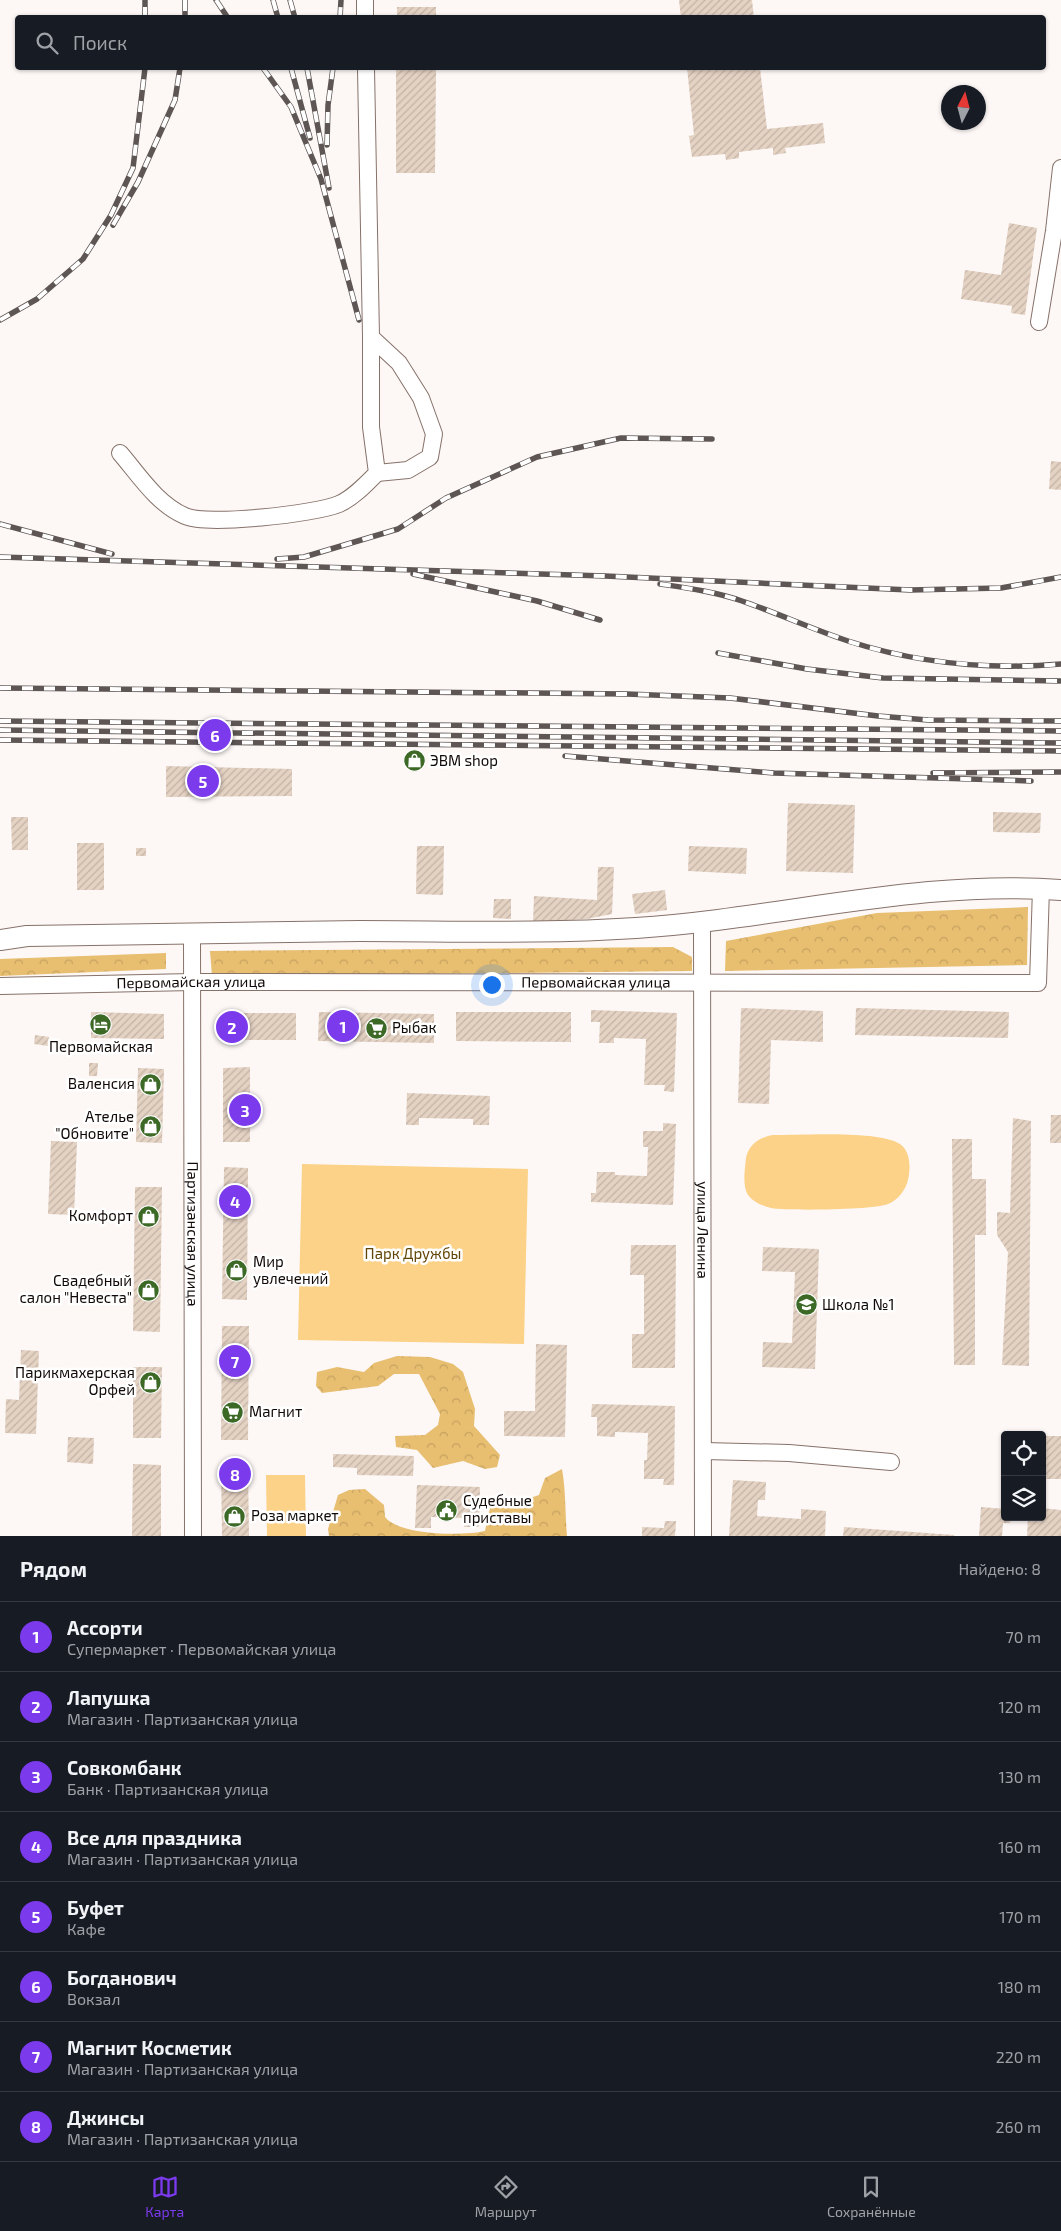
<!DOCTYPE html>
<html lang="ru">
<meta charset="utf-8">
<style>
body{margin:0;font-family:"Exo 2",sans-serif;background:#20242c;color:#f1f3f6}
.controls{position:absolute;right:15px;bottom:15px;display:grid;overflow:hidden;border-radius:5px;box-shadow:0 1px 4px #0004}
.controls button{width:45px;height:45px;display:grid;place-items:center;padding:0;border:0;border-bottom:1px solid #363941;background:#171b24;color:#f1f3f6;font:25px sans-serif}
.compass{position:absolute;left:941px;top:85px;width:45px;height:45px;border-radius:50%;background:#171b24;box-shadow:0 1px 4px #0004;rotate:6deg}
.you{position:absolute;left:491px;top:984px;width:18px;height:18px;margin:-12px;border:4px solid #fff;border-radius:50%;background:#1a73e8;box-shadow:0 0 0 8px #1a73e833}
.badge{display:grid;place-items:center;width:32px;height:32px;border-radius:50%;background:#7c3aed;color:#fff;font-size:16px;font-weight:700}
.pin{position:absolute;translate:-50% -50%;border:2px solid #fff;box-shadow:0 1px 5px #0006}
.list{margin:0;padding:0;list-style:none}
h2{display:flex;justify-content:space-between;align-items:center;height:65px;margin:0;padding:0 20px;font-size:21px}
h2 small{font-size:16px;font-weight:400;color:#9ea1a6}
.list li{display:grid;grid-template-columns:32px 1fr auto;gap:15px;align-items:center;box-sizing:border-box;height:70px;padding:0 20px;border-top:1px solid #363941}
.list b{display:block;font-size:19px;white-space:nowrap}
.list p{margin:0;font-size:16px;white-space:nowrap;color:#9ea1a6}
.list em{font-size:16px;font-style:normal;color:#9ea1a6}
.icon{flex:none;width:28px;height:28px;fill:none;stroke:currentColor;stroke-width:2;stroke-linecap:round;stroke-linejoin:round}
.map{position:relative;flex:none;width:1061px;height:1536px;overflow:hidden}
.search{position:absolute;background:#171b24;box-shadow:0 1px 4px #0004;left:15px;right:15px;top:15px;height:55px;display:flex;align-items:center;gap:12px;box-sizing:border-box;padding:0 18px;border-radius:5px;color:#9ea1a6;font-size:19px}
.sheet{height:625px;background:#171b24}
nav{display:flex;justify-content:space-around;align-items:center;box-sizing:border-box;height:70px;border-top:1px solid #363941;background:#171b24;font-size:14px;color:#9ea1a6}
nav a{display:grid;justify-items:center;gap:2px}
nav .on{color:#7c3aed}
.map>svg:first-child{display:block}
.green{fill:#fbd287}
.forest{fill:url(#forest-crowns)}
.building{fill:url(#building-hatch)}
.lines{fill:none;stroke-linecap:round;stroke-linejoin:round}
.minor-casing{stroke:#867269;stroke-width:18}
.major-casing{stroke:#867269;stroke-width:22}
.minor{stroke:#fff;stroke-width:16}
.major{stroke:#fff;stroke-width:20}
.rail-casing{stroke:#5d5654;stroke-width:5.5}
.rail{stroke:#fff;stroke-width:4;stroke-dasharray:11;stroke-linecap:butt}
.labels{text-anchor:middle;stroke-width:5;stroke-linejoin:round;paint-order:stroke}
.poi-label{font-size:15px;fill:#110907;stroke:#fff;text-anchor:start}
.street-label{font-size:15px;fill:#110907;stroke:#fff}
.park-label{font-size:15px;fill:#624605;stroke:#fff}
</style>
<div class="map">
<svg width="1061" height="1536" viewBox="0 0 1061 1536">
<defs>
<pattern id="forest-crowns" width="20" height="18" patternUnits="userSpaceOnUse" patternTransform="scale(1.25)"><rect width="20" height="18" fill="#e8be70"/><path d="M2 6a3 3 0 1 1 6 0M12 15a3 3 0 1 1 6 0" fill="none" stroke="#c6a260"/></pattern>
<pattern id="building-hatch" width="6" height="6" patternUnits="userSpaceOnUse" patternTransform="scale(1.25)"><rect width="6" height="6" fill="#e4d2c3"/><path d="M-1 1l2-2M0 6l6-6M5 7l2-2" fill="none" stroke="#c3b3a6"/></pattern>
</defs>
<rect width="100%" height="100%" fill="#fdf8f6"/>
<!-- green -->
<g class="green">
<path d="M 773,1135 C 800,1135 880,1130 900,1144 C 912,1152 911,1174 906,1186 C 902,1194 896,1201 888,1204 C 874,1210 787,1211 771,1208 C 763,1206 753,1202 748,1195 C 742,1186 745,1168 746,1158 C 749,1144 760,1137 773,1135 Z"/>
<polygon points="302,1164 528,1169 524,1344 298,1340"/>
<polygon points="266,1475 305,1475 306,1536 267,1536"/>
</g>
<!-- forest -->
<g class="forest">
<polygon points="1028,907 1027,965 725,971 726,941 877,913"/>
<polygon points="673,947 692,957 692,971 212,976 210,951"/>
<polygon points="166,953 166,969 0,976 0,959"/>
<polygon points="397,1356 430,1357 453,1364 463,1372 475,1409 474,1426 500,1455 497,1467 485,1469 463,1461 433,1468 417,1450 396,1447 395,1436 425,1435 438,1425 440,1414 419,1374 394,1374 378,1386 322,1393 316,1386 317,1372 337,1367 364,1372 374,1363"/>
<path d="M 562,1469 C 566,1492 565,1513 567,1536 L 329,1536 L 328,1529 L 338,1495 L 349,1490 L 365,1489 L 384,1505 L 385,1517 C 400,1536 463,1536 485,1531 L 490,1508 L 496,1501 L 521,1501 L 539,1495 L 545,1478 Z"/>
</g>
<!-- building -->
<g class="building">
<polygon points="679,0 752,0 754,18 681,18"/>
<rect x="397" y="7" width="39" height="11"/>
<polygon points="396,68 436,68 435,173 396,173"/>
<polygon points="687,68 760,68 767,129 823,123 825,143 785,148 786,153 773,155 773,148 739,152 739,158 726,160 725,154 692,157 689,136 694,135"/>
<polygon points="1009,223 1037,228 1025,315 1011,313 1012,306 961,299 965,270 1001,275"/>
<polygon points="1051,461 1061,462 1061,490 1049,489"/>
<polygon points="166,766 292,769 292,796 166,797"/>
<polygon points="788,803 855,805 853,873 786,871"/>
<polygon points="993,812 1041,813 1040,833 993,832"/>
<polygon points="11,817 28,817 28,850 12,850"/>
<rect x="77" y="843" width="27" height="47"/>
<polygon points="417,846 444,846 443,895 416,894"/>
<polygon points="689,846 747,848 746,874 688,871"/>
<rect x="136" y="848" width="10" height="8"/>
<polygon points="598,867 614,867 612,914 587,919 533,922 534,896 597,900"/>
<polygon points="665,890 667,910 635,914 632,894"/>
<polygon points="494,899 511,899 511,919 493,918"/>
<polygon points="741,1008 823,1011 823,1042 771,1040 769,1104 738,1103"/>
<polygon points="856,1008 1009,1012 1008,1038 855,1035"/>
<polygon points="591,1010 677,1013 674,1092 664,1091 665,1085 644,1085 646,1039 614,1038 614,1043 599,1043 600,1022 591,1022"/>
<polygon points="91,1012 164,1014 164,1039 91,1038"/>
<polygon points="319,1012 434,1014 434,1043 318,1041"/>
<polygon points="456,1012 571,1012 571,1042 456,1041"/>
<rect x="223" y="1013" width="73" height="27"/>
<polygon points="35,1035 49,1037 48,1046 34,1044"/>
<polygon points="89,1063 98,1063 97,1076 89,1076"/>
<polygon points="250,1067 250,1142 223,1142 223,1068"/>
<polygon points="138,1068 164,1069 162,1143 136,1142"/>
<polygon points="407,1093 490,1096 489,1125 473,1125 473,1119 419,1118 419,1125 406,1125"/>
<polygon points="1051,1115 1061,1115 1061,1143 1050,1143"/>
<polygon points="1013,1118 1031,1121 1029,1366 1002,1365 1008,1252 997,1235 997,1212 1010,1213"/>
<polygon points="663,1123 676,1124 673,1205 591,1202 591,1193 596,1193 597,1172 615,1172 615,1175 647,1176 648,1147 643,1147 643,1131 663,1131"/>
<polygon points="952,1139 972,1139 972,1179 986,1179 986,1235 975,1235 975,1365 954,1365"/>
<polygon points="51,1141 77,1142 74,1215 48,1214"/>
<polygon points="224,1167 248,1168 247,1300 222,1299"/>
<polygon points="135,1187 162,1187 160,1332 133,1331"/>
<polygon points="631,1245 676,1245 675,1368 632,1368 632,1334 644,1334 644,1275 630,1275"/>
<polygon points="763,1247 819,1249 815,1369 762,1367 763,1342 792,1343 795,1272 762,1271"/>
<polygon points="222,1326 249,1326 248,1440 221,1440"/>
<polygon points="536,1344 567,1345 565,1437 504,1436 504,1411 535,1411"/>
<polygon points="21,1350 39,1351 36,1434 5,1433 6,1399 19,1400"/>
<polygon points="133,1367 162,1367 161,1438 133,1438"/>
<polygon points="592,1404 675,1406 674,1485 663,1485 664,1479 644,1479 644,1460 647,1460 648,1433 615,1432 615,1437 597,1436 597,1417 591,1417"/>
<rect x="1042" y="1436" width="19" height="43"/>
<polygon points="68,1437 94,1438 93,1464 67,1462"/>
<polygon points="333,1454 414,1456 413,1476 357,1475 357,1468 333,1467"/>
<polygon points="133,1464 161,1465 161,1536 132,1536"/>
<polygon points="221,1468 248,1468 249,1536 222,1536"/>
<polygon points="733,1480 766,1482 765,1500 758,1500 757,1516 801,1519 801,1509 826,1511 825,1536 729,1536"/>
<polygon points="417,1485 480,1487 479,1527 464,1527 464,1518 431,1517 431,1528 415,1528"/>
<polygon points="981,1507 1005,1509 1005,1517 1011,1517 1010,1523 1003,1523 1002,1536 979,1536"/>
<polygon points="1042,1508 1061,1510 1061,1536 1027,1536 1028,1517 1042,1517"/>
<polygon points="665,1521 676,1521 675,1536 642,1536 642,1527 664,1528"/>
<polygon points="844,1527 954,1535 954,1536 843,1536"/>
</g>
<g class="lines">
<defs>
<g id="minor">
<polyline points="365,0 365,18"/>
<polyline points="1039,322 1054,231 1061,168"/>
<polyline points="371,337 399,363 421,398 434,434 430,457 408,470 377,473"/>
<path d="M 120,453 C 139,475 157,504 185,516 C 207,526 315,514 339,504 C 353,498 366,484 377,473 L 371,427 L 371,337 L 366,68"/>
<path id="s1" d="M 702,922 L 703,1536"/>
<path id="s2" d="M 192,933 L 193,1536"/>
<path id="s3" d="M 0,986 L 193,982 L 1038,983 L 1041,888"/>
<polyline points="704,1451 789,1453 891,1462"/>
</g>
<path id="major" d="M 0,940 L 27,936 C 138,934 249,932 360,931 C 453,931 544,934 636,928 C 778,919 919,879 1061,890"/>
</defs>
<!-- minor casing -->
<use href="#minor" class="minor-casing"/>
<!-- major casing -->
<use href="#major" class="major-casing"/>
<!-- minor -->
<use href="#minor" class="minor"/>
<!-- major -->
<use href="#major" class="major"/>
<defs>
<g id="rail">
<polyline points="185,0 185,18"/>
<polyline points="216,0 228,18"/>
<polyline points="273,0 278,18"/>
<polyline points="290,0 295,18"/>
<polyline points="145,18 145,0"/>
<polyline points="340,18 341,0"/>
<polyline points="263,68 291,107 321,179 359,320"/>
<polyline points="291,68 310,138"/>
<polyline points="307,68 329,188"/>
<polyline points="327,145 328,105 333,68"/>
<polyline points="113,225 138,182 175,100 180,68"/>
<polyline points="0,320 37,299 83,259 111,215 133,168 145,68"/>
<polyline points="0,524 112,554"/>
<polyline points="0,557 605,576 910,590 1001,588 1061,577"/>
<polyline points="277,559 304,557 398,529 446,498 537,457 621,438 712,439"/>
<polyline points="413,574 537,601 600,620"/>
<path d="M 660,584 C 687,588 716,592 742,601 C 777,613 812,629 848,641 C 916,663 990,670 1061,664"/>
<polyline points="718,653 807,669 883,678 1061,681"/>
<polyline points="0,688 627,694 730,698 878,716 928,720 1061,721"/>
<polyline points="0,721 1061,731"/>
<polyline points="0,730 1061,743"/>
<polyline points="0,740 1061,751"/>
<polyline points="565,756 774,773 1031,781"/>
<polyline points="933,773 1061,772"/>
</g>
</defs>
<!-- rail casing -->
<use href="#rail" class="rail-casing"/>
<!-- rail -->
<use href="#rail" class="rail"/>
</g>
<!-- icons -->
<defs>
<symbol id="shop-disc" viewBox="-11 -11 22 22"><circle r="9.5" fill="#3d6927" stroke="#fff"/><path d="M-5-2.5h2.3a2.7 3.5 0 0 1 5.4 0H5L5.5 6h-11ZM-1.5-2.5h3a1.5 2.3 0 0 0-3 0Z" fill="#fff"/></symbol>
<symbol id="hotel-disc" viewBox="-11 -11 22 22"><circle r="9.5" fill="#3d6927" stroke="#fff"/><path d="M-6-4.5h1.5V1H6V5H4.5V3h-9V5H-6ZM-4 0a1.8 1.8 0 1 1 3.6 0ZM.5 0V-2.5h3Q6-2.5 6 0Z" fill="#fff"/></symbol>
<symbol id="supermarket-disc" viewBox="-11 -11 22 22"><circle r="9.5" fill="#3d6927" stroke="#fff"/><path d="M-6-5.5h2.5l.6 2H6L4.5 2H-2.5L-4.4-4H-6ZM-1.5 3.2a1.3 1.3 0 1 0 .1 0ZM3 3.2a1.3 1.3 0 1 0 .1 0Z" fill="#fff"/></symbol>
<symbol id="school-disc" viewBox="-11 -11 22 22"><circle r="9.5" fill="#3d6927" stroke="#fff"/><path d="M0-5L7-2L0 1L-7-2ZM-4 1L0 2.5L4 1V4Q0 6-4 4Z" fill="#fff"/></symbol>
<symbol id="civic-disc" viewBox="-11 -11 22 22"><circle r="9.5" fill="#3d6927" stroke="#fff"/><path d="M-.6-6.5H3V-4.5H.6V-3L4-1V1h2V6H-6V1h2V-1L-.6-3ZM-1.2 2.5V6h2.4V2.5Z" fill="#fff"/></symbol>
</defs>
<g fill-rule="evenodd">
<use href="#shop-disc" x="402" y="748" width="25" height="25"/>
<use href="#hotel-disc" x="88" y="1012" width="25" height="25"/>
<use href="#supermarket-disc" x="364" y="1016" width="25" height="25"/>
<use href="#shop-disc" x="138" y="1072" width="25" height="25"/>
<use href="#shop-disc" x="138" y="1114" width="25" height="25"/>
<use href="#shop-disc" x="136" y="1204" width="25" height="25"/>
<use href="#shop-disc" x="224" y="1258" width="25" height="25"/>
<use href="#shop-disc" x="136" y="1278" width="25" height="25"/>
<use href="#school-disc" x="794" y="1292" width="25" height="25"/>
<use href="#shop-disc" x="138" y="1370" width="25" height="25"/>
<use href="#supermarket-disc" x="220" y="1400" width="25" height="25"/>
<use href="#civic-disc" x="434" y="1498" width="25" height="25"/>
<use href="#shop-disc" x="222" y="1504" width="25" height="25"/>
</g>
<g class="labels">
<!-- poi labels -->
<g class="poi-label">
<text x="430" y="766">ЭВМ shop</text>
<text x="392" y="1033">Рыбак</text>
<text x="101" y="1052" text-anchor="middle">Первомайская</text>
<text x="135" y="1089" text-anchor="end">Валенсия</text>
<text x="134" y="1122" text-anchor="end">Ателье<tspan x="134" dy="17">"Обновите"</tspan></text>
<text x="133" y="1221" text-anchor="end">Комфорт</text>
<text x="253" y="1267">Мир<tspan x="253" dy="17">увлечений</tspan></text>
<text x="132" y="1286" text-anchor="end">Свадебный<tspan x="132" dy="17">салон "Невеста"</tspan></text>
<text x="822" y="1310">Школа №1</text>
<text x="135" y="1378" text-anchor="end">Парикмахерская<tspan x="135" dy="17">Орфей</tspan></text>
<text x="249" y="1417">Магнит</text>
<text x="463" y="1506">Судебные<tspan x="463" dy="17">приставы</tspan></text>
<text x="251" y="1521">Роза маркет</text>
</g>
<!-- street labels -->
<g class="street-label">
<text dy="5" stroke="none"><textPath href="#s3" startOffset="596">Первомайская улица</textPath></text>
<text dy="5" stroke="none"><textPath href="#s3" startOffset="191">Первомайская улица</textPath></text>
<text dy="5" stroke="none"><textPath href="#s1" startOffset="308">улица Ленина</textPath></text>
<text dy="5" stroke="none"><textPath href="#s2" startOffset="301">Партизанская улица</textPath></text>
</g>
<!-- park labels -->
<g class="park-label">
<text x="413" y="1259">Парк Дружбы</text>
</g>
</g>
</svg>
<div class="controls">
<button><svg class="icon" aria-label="locate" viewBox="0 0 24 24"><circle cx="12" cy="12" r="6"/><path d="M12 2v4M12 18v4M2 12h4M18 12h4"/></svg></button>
<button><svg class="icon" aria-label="layers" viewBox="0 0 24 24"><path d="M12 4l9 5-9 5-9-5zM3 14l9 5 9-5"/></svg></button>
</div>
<svg class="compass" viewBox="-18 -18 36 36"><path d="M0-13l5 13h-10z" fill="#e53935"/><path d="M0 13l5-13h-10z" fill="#9ea1a6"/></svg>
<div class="you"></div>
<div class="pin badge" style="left:343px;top:1026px">1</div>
<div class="pin badge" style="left:232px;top:1027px">2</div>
<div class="pin badge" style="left:245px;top:1110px">3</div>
<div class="pin badge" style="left:235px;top:1201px">4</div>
<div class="pin badge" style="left:203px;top:781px">5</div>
<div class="pin badge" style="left:215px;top:735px">6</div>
<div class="pin badge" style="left:235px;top:1361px">7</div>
<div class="pin badge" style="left:235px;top:1474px">8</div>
<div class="search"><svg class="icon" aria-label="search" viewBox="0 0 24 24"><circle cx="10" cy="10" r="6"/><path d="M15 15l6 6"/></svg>Поиск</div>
</div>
<section class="sheet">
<h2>Рядом<small>Найдено: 8</small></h2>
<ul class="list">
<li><span class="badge">1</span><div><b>Ассорти</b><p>Супермаркет · Первомайская улица</p></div><em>70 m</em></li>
<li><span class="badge">2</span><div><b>Лапушка</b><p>Магазин · Партизанская улица</p></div><em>120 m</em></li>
<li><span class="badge">3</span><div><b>Совкомбанк</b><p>Банк · Партизанская улица</p></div><em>130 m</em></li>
<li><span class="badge">4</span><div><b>Все для праздника</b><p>Магазин · Партизанская улица</p></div><em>160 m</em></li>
<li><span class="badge">5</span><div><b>Буфет</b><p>Кафе</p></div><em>170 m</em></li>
<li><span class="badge">6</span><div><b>Богданович</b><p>Вокзал</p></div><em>180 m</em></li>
<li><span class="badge">7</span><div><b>Магнит Косметик</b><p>Магазин · Партизанская улица</p></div><em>220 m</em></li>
<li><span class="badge">8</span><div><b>Джинсы</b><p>Магазин · Партизанская улица</p></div><em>260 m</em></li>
</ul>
</section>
<nav>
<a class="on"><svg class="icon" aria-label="map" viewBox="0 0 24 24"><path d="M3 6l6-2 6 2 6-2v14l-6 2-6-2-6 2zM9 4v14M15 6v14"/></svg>Карта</a>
<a><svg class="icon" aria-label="directions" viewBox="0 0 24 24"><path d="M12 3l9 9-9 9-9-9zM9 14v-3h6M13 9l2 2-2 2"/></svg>Маршрут</a>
<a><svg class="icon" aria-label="saved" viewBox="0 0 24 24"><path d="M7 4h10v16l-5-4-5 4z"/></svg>Сохранённые</a>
</nav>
